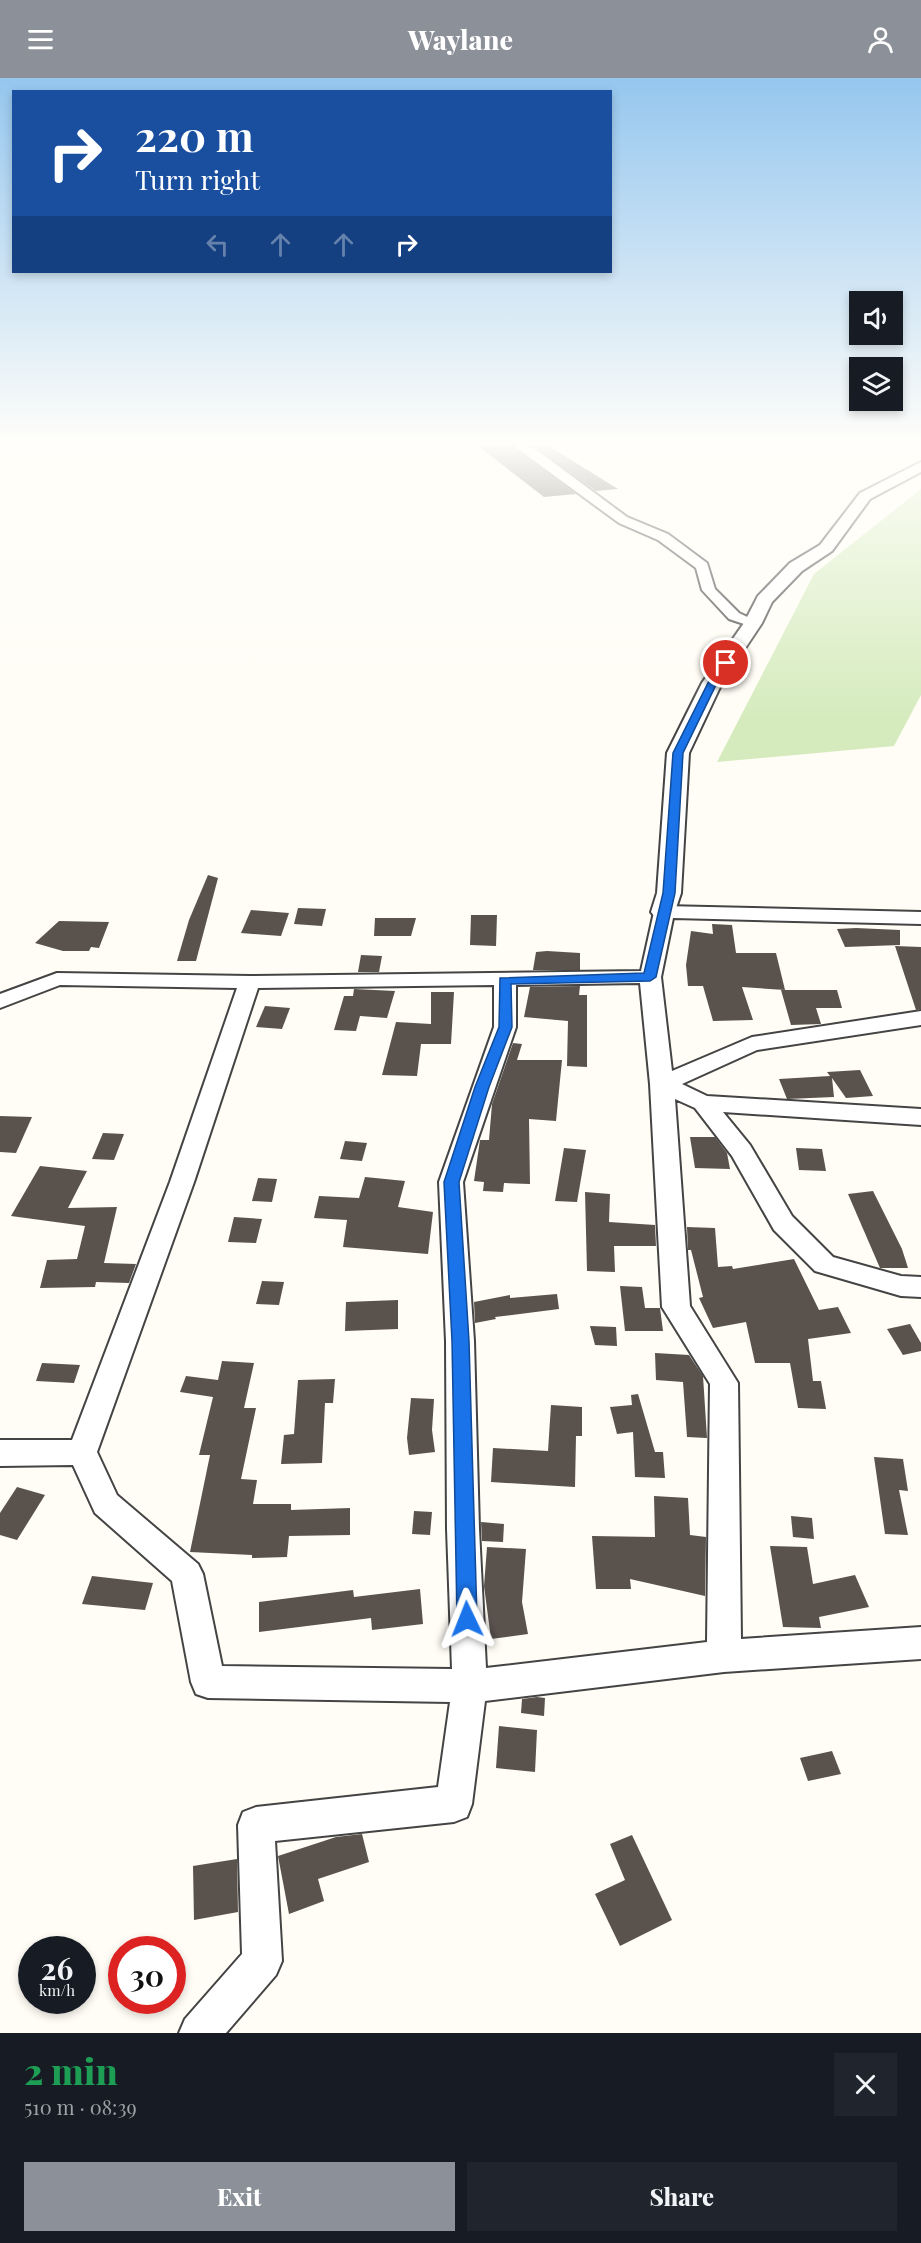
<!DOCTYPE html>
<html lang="en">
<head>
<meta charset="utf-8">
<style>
	:root { --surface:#171b24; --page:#20242c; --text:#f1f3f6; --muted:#9ea1a6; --accent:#8c9099 }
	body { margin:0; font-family:"Playfair Display",serif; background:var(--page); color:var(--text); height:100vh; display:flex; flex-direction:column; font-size:22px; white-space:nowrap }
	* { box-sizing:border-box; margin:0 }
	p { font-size:20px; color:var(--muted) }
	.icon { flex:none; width:33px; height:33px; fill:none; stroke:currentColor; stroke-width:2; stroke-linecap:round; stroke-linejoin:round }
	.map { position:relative; height:1955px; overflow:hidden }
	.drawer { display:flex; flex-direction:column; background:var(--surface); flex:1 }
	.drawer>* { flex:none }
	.guide { position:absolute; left:12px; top:12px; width:600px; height:183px; border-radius:0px; box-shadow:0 3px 9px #0003; background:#1a4fa0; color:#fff; overflow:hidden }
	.buttons { position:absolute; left:849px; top:213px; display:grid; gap:12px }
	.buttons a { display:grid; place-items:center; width:54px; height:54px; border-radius:0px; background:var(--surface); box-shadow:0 3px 9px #0003; font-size:30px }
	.speed { position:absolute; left:18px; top:1858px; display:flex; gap:12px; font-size:30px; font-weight:700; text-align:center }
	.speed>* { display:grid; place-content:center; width:78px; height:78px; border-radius:50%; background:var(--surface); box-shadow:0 3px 9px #0003; line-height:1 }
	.speed small { font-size:15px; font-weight:400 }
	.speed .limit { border:9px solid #d22; background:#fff; color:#111 }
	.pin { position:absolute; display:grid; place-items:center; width:51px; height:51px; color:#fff; margin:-26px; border:3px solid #fff; border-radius:50%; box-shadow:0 2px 6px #0007 }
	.me { position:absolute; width:66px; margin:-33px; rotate:358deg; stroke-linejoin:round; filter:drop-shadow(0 0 4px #0008) }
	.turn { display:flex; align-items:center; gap:21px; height:126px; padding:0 24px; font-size:27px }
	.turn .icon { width:78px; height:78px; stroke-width:2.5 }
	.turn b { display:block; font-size:42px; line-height:51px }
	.lanes { display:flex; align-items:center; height:57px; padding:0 24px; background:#0003; justify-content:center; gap:30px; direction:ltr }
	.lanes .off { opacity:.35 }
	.round { display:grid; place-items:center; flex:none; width:63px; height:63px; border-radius:0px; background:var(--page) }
	.summary { display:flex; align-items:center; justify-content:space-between; height:102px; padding:0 24px }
	h1 { font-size:36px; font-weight:800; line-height:45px; color:#1e9e55 }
	.button { display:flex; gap:12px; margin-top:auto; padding:12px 24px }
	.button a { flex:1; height:69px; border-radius:0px; background:var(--accent); color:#fff; font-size:24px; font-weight:800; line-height:69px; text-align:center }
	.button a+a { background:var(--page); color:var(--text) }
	header { display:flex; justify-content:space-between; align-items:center; height:78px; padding:0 24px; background:var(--accent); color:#fff; font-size:27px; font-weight:800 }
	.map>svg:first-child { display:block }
</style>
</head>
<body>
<header><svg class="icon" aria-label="menu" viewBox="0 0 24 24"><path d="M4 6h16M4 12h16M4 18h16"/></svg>Waylane<svg class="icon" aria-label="person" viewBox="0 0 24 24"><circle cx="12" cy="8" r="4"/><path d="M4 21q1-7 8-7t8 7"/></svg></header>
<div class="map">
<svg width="921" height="1955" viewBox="0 0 921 1955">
	<rect width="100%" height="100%" fill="#fffdf5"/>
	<polygon fill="#d5ebbd" points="921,411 921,617 894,668 717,684 814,496"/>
	<g fill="#5a524d">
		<polygon points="478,368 512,368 576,416 544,419"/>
		<polygon points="532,368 552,368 552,370 618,411 596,413"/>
		<polygon points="208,797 218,800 196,883 177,883 189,842"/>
		<polygon points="298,830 326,831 322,848 294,846"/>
		<polygon points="251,832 289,835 281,858 241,855"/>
		<polygon points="471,837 497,837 496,868 470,867"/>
		<polygon points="375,840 416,840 411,858 374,858"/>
		<polygon points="59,843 109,844 99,870 91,869 89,873 63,873 35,865"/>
		<polygon points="712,846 732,847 736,875 776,875 785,912 742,909 753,942 713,943 703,908 688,908 686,887 691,853 713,856"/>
		<polygon points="856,850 900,852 900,867 845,869 837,851"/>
		<polygon points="895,868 921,869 921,931 916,932"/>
		<polygon points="547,873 580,875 580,892 533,892 536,874"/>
		<polygon points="361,877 382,878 379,894 358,894"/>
		<polygon points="580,908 579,917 587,917 587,989 567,988 568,943 524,939 530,909"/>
		<polygon points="354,911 395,913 387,940 360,938 356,953 334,952 344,918 353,918"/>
		<polygon points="781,912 837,912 842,930 816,930 821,946 791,947"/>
		<polygon points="431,914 454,914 451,966 421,966 417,998 382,997 396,944 431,946"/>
		<polygon points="265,928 290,930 282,951 256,949"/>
		<polygon points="513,965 522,966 517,982 562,982 556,1043 529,1041 530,1106 504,1105 503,1114 483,1113 484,1104 474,1103 480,1062 489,1062 492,1026"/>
		<polygon points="860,992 873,1018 846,1020 832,1000 834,1019 787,1021 779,1001 830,998 827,994"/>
		<polygon points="0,1038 32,1039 16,1075 0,1074"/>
		<polygon points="103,1055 124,1056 114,1082 92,1081"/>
		<polygon points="690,1059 715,1059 727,1075 730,1091 695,1090"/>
		<polygon points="345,1063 367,1065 362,1083 340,1081"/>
		<polygon points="564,1070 586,1072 577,1124 555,1123"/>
		<polygon points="796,1070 822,1071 826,1093 799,1092"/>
		<polygon points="40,1088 87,1093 68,1130 117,1129 104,1185 136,1186 129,1205 96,1204 95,1209 40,1210 47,1182 77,1181 85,1148 11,1138"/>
		<polygon points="365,1099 405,1103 398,1129 433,1134 428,1176 343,1169 347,1142 314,1140 319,1118 359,1120"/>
		<polygon points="258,1100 277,1101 272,1124 252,1123"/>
		<polygon points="873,1113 902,1171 908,1190 880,1190 848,1116"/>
		<polygon points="585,1114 610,1116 609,1144 655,1147 656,1168 614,1168 615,1194 587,1193"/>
		<polygon points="234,1139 262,1141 256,1165 228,1164"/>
		<polygon points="687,1149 715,1150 718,1189 732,1188 733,1191 794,1181 819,1232 838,1229 851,1255 808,1261 813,1303 821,1303 826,1331 798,1330 790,1285 755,1285 746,1244 713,1250 699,1220 703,1219 691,1172 688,1172"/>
		<polygon points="262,1203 284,1204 279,1227 256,1226"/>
		<polygon points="620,1208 642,1209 645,1230 660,1230 663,1253 625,1253"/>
		<polygon points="557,1216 559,1231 495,1239 496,1241 475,1245 474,1224 510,1217 510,1220"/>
		<polygon points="398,1222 398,1251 345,1253 346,1224"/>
		<polygon points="910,1246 921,1265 921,1273 903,1277 887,1251"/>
		<polygon points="590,1248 616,1249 617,1268 595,1267"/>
		<polygon points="655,1275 689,1277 703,1298 707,1360 687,1359 683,1304 656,1302"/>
		<polygon points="222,1283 254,1285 244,1330 256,1330 241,1401 257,1402 253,1426 291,1426 291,1432 350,1430 350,1457 289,1458 287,1479 252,1480 252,1477 190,1474 210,1377 199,1377 213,1319 180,1314 186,1298 218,1302"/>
		<polygon points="42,1285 80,1287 74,1305 36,1303"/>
		<polygon points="335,1301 333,1325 325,1325 322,1385 281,1386 284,1357 294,1356 298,1302"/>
		<polygon points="638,1316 655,1374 663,1374 665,1400 635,1399 633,1354 617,1356 610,1329 632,1327 631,1317"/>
		<polygon points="411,1320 434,1321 432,1352 435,1374 409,1377 407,1360"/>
		<polygon points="551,1327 582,1329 582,1358 576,1358 575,1409 491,1404 493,1370 548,1373"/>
		<polygon points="874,1379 903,1381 908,1413 899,1412 908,1457 885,1456"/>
		<polygon points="17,1409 45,1417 17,1462 0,1457 0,1435"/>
		<polygon points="654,1418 688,1420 690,1457 706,1459 705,1518 630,1501 631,1511 596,1511 592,1458 655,1459"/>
		<polygon points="414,1433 432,1434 430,1457 412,1456"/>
		<polygon points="791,1438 812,1440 814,1461 793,1459"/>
		<polygon points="481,1444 504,1446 503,1464 482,1463"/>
		<polygon points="770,1468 807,1469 813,1506 855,1497 869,1529 819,1539 821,1550 783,1549"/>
		<polygon points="487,1469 526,1471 522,1524 528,1556 491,1561 484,1508"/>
		<polygon points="92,1498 153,1505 145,1532 82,1526"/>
		<polygon points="420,1511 423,1546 372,1552 371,1540 259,1554 259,1524 353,1512 354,1519"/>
		<polygon points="537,1619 545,1620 544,1638 521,1635 522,1621"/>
		<polygon points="499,1648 537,1652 535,1694 496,1690"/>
		<polygon points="832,1673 841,1696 808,1703 800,1680"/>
		<polygon points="362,1756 369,1784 318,1801 324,1823 289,1836 278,1778 336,1759"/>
		<polygon points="632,1757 672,1842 620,1868 595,1816 625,1802 610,1766"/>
		<polygon points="237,1781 238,1834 194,1842 193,1788"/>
	</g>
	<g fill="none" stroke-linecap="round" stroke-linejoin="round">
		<defs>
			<g id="minor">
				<polygon points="514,368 528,368 538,373 627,439 668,456 707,485 715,511 739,535 760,545 758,548 753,549 729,541 702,512 696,490 658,462 619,445"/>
				<path d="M664,828l257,6v12l-248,-6 -12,59 11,94 80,-34 169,-26v14l-164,25 -75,34 25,12 214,13v16l-198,-13 27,33 42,71 41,41 68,19 20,1v20l-20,-1 -86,-25 -41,-41 -42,-74 -37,-48 -20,-9 15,207 48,77 3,256 180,-12v32l-197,13 -239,29 -13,103 -5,13 -13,5 -179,19 7,120 -6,14 -50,58h-47l6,-14 57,-65 -4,-129 5,-13 13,-5 182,-20 12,-85 -242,-4 -12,-4 -5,-12 -19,-101 -77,-68 -22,-48 -73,1v-26h72l98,-258 67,-194 -177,-3 -60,23v-14l57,-21 193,3 391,-5 13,-59 3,-4zM640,905l10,101 12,223 48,77 -3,258 -221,26 -7,-139 -5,-188 -11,-159 53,-155v-42zM494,907v42l-55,155 7,159 1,188 5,140 -230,-3 -19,-92 -5,-10 -81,-69 -20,-43 97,-270 64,-194z"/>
			</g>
			<polygon id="tertiary" points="921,384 921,394 870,421 832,473 802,493 772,524 762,545 722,605 689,675 681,815 673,839 664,842 655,839 651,834 657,815 667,675 702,605 744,545 758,518 790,485 820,467 860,415"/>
		</defs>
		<use href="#minor" stroke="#444" stroke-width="4"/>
		<use href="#tertiary" stroke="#444" stroke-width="4"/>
		<use href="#minor" fill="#fff" fill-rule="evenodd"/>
		<use href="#tertiary" fill="#fff" fill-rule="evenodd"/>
	</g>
	<linearGradient id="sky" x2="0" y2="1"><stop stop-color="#95c6ee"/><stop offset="0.57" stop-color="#fffefa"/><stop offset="1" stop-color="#fffefa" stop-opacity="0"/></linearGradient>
	<rect width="921" height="641" fill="url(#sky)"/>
	<polygon fill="#1a73e8" stroke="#114b97" stroke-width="1.5" points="723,583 731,585 717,605 683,675 675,815 656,899 650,903 511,906 512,949 489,1009 459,1104 469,1263 477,1541 474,1547 467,1550 460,1547 457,1541 452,1263 444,1104 475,1009 499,949 500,900 644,895 663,815 673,675 708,605"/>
</svg>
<div class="buttons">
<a><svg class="icon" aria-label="sound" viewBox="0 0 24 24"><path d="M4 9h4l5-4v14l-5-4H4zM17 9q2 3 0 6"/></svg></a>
<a><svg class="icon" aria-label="layers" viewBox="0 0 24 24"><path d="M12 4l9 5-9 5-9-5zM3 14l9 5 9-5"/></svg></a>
</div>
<div class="speed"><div>26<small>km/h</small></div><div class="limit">30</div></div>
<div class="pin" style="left:726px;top:585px;background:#d93025"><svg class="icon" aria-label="arrive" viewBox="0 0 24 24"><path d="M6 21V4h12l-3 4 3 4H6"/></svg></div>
<svg class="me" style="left:467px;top:1541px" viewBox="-20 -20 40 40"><path d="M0-17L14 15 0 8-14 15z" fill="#1a73e8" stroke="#fff" stroke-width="4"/></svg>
<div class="guide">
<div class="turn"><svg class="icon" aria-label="right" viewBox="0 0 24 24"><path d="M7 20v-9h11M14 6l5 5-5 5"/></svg><div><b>220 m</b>Turn right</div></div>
<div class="lanes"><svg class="icon off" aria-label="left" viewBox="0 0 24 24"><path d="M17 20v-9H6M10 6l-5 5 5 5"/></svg><svg class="icon off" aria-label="ahead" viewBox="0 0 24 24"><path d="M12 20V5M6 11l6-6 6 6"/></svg><svg class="icon off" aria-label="ahead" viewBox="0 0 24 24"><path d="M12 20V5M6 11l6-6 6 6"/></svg><svg class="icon" aria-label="right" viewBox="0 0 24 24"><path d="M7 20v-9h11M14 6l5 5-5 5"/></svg></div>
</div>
</div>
<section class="drawer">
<div class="summary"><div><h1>2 min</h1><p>510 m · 08:39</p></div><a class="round"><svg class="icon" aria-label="close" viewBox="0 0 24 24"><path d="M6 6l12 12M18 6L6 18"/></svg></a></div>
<div class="button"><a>Exit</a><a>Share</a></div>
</section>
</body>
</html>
